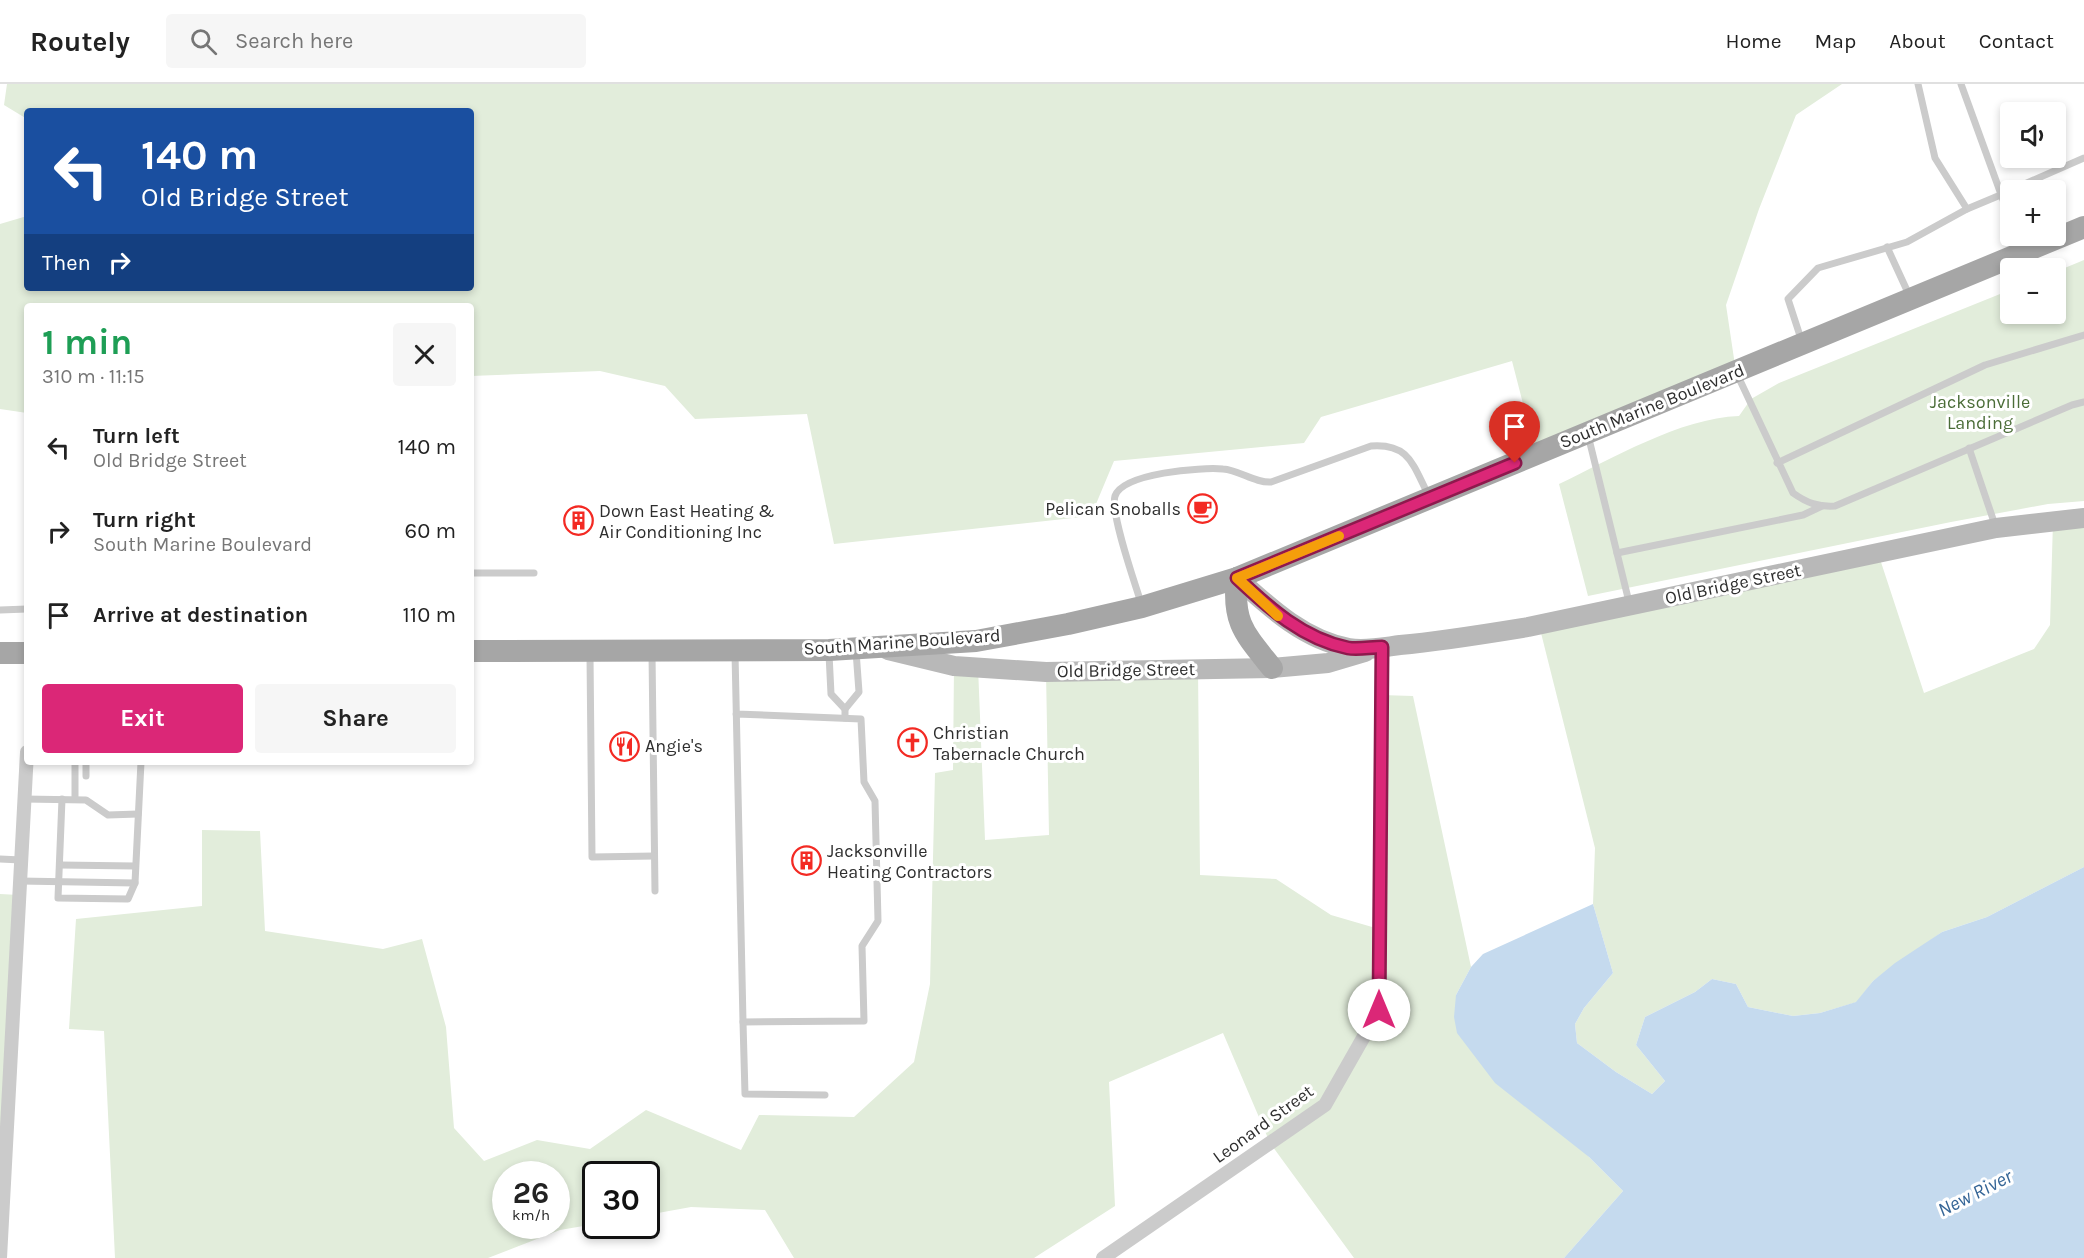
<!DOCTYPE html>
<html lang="en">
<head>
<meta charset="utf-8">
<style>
	:root { --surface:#fff; --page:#f6f6f6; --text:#222; --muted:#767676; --line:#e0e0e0; --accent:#db2777 }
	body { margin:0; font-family:Karla,sans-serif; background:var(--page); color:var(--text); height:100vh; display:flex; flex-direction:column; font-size:22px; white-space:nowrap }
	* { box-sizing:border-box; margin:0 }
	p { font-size:20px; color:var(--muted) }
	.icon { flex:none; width:33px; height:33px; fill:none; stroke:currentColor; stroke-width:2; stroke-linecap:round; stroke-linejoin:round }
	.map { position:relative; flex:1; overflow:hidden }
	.sheet { position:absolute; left:24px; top:219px; width:450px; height:462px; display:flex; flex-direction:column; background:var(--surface); border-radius:6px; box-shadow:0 3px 9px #0003 }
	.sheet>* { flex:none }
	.hud { position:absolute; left:24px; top:24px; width:450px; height:183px; border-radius:6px; box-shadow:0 3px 9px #0003; background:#1a4fa0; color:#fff; overflow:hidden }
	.fabs { position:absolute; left:2000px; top:18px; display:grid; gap:12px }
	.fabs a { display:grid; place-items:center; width:66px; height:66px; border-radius:6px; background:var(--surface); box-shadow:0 3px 9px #0003; font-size:30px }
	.speed { position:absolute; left:492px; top:1077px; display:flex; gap:12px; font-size:30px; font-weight:700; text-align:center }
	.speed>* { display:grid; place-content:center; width:78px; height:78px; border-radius:50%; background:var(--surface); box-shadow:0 3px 9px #0003; line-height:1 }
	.speed small { font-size:15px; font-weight:400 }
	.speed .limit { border:3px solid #111; border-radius:9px; background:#fff; color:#111 }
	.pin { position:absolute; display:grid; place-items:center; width:51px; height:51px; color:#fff; margin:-62px -26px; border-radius:50% 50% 50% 0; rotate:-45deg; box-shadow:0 0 6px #0007 }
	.pin .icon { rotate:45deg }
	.me { position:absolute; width:66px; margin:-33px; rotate:0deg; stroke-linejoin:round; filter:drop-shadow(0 0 4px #0008) }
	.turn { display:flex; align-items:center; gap:21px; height:126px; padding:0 18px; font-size:27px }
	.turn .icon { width:78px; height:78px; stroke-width:2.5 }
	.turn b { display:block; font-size:42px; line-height:51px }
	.then { display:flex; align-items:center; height:57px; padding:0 18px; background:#0003; gap:12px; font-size:22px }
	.round { display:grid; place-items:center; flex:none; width:63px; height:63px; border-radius:6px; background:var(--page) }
	.overview { display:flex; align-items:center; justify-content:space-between; height:102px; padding:0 18px }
	h1 { font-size:36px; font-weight:700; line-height:45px; color:#1e9e55 }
	.cta { display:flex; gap:12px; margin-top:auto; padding:12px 18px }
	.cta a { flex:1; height:69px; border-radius:6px; background:var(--accent); color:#fff; font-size:24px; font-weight:700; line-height:69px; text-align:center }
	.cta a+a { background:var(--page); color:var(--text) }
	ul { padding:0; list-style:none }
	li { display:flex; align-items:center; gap:18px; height:84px; padding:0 18px }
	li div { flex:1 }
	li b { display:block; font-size:22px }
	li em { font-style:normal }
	header { display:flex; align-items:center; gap:36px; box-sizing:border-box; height:84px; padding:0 30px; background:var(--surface); border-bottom:2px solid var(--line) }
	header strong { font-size:28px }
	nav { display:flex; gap:33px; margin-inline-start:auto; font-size:21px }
	.search { width:420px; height:54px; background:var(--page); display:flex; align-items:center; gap:15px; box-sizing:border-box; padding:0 21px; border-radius:6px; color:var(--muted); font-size:22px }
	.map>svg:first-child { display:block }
</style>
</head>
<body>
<header>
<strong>Routely</strong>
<div class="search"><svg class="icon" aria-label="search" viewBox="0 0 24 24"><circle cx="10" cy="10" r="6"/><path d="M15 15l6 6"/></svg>Search here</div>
<nav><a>Home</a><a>Map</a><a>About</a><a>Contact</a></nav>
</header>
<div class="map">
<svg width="2084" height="1174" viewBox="0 0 2084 1174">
	<rect width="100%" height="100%" fill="#fff"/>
	<g fill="#e2eddb" fill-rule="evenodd">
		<polygon points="7,0 1842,0 1796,31 1759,125 1726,221 1736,288 1536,370 1512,277 1321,333 1304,359 1114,377 1091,432 834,460 807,330 695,335 665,302 600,287 471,292 471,222 27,222 27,329 0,325 0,140 27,132 27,204 471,204 471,27 27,27 27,35 4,21"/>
		<path d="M2084,176v241l-36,3 -97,18 -363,74 -29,-112c53,-25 121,-66 180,-68l12,-17 28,-16 231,-93v24h45v-42z"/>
		<polygon points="2084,434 2084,783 1987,833 1942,848 1873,897 1857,918 1820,929 1793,932 1748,923 1736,900 1712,895 1695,908 1645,933 1636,961 1665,997 1652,1010 1616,988 1577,959 1575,940 1584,924 1613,889 1593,820 1595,764 1539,541 1878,469 1924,609 2034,565 2050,541 2053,437"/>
		<path d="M954,582l24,1 7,173 64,-5 -3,-163 152,-4 2,207 76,4 55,36 48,14 2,-234 32,1 58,271 -15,28 133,162 34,34 -59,67h-210l-84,-115 -47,-110 -114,49 6,124 -81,52h-240l-29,-48 -74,-3 -44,8 -1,-41h-50l-1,50 -35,6 -72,28h-373l-11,-227 -35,-2 7,-110 126,-13v-76l58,1 5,100 118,18 39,-10 24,88 8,101 30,33 53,-21 53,9 56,-39 95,40 18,-35 95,2 60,-55 16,-78 5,-211 18,-3zM506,1090h50v52h-50z"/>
		<polygon points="0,810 19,811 0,1071"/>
	</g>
	<polygon fill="#c5daee" points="2084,783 2084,1174 1564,1174 1623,1107 1589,1073 1495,999 1457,949 1454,933 1456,911 1471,883 1483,870 1593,820 1613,889 1584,924 1575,940 1577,959 1616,988 1652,1010 1665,997 1636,961 1645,933 1695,908 1712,895 1736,900 1748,923 1793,932 1820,929 1856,918 1873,897 1895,879 1942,848 1987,833"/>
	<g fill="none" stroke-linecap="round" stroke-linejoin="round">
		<g stroke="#cbcbcb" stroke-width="7">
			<polyline points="1918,0 1935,74 1967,125 2010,107"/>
			<polyline points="1961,0 2010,135"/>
			<polyline points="2011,106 2084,74"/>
			<polyline points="2016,152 2021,166"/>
			<polyline points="1887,163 1910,213"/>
			<polyline points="1802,258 1788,215 1818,184 1907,158 1967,125"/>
			<path d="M1737,290l56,119c14,10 25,14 42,13l237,-101 12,-3"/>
			<polyline points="1588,351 1629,518"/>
			<polyline points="1969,364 1995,441"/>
			<polyline points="1777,379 1985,281 2084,251"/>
			<polyline points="1617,469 1803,431 1822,422"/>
			<polyline points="471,489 534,489"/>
			<path d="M1141,519c-6,-20 -31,-90 -26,-107 8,-23 86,-29 108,-27 16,1 32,14 48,13l100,-36c39,-3 42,20 58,50"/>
			<polyline points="0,526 27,525"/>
			<polyline points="735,569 743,938 864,937 862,862 878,837 875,717 864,698 861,635 736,630"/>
			<polyline points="652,570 655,807"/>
			<polyline points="829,570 831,610 845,625 845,634"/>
			<polyline points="590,571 592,773 654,772"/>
			<polyline points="845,625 859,608 856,567"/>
			<polyline points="86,692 86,678"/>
			<polyline points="24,715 86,716 108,731 138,730"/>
			<polyline points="62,715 58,814 128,815 135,799 141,678"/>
			<polyline points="75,715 75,678"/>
			<polyline points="0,775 21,776"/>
			<polyline points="60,781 135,782"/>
			<polyline points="20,797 135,799"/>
			<polyline points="743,938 745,1010 825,1011"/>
		</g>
		<g stroke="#cbcbcb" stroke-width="14">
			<polyline points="0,1174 27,668"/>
			<polyline points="1103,1174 1325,1021 1379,926 1382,563"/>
		</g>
		<g stroke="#b8b8b8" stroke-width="20">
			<path d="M1237,494c32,29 67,62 112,70 16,3 35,-1 51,-3 43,-4 85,-11 128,-18l468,-99 88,-10"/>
			<polyline points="888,566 954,582 1046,588 1272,584 1328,579 1365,568"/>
		</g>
		<g stroke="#a6a6a6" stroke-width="22">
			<path d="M1237,494c-5,45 8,56 35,90"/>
			<polyline points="471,567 829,566 976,557 1068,540 1142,523 1237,494 2084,143"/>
			<polyline points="0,569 27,569"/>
		</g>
	</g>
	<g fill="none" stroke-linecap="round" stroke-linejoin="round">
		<defs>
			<path id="route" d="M1379,926l3,-363c-11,0 -24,3 -34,1 -45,-9 -79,-40 -111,-70l278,-115"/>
		</defs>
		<use href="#route" stroke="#8e194d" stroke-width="15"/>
		<use href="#route" stroke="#db2777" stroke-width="10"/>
		<polyline stroke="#f59e0b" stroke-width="10" points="1278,532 1237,494 1339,452"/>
	</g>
	<defs>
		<symbol id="cafe-ring" viewBox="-11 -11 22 22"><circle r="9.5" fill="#fff" stroke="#f32a23" stroke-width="1.5"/><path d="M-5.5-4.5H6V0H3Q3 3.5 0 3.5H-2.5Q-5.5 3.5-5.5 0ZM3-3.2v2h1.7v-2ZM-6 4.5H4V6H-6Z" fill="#f32a23"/></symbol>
		<symbol id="building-ring" viewBox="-11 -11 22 22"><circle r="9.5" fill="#fff" stroke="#f32a23" stroke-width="1.5"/><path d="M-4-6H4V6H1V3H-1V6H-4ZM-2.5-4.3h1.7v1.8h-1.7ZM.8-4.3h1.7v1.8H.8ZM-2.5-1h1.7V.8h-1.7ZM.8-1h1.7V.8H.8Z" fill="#f32a23"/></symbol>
		<symbol id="church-ring" viewBox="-11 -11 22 22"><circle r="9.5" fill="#fff" stroke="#f32a23" stroke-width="1.5"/><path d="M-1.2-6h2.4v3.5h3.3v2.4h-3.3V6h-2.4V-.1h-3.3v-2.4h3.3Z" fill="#f32a23"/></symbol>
		<symbol id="restaurant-ring" viewBox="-11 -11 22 22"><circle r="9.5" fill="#fff" stroke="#f32a23" stroke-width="1.5"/><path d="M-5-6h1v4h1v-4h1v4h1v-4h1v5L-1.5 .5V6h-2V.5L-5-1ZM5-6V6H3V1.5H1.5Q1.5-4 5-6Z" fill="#f32a23"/></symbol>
	</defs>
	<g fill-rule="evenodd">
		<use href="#cafe-ring" x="1186" y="408" width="33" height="33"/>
		<use href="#building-ring" x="562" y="420" width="33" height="33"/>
		<use href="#church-ring" x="896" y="642" width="33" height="33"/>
		<use href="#restaurant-ring" x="608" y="646" width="33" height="33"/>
		<use href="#building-ring" x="790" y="760" width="33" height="33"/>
	</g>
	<g text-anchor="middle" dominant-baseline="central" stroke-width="6" stroke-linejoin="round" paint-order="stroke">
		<g font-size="18" fill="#4b6d38" stroke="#fff">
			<text x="1980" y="318">Jacksonville<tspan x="1980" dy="21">Landing</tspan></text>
		</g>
		<g font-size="18" fill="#2e2e2e" stroke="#fff">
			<text transform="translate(1652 322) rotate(-22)">South Marine Boulevard</text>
			<text transform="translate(1733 500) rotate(-12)">Old Bridge Street</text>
			<text transform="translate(902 558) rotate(-4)">South Marine Boulevard</text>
			<text transform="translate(1126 586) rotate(-1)">Old Bridge Street</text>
			<text transform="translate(1263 1040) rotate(-36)">Leonard Street</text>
		</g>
		<g font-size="18" fill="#2e2e2e" stroke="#fff" text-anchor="start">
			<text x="1181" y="425" text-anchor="end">Pelican Snoballs</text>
			<text x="599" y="427">Down East Heating &amp;<tspan x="599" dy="21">Air Conditioning Inc</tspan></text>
			<text x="933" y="649">Christian<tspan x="933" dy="21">Tabernacle Church</tspan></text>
			<text x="645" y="662">Angie's</text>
			<text x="827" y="767">Jacksonville<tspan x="827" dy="21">Heating Contractors</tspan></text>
		</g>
		<g font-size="20" font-style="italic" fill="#366697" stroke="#fff">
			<text transform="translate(1975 1109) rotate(-27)">New River</text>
		</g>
	</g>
</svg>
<div class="fabs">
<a><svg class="icon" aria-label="sound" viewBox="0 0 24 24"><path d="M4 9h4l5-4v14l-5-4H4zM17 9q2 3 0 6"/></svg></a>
<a>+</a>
<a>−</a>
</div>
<div class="speed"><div>26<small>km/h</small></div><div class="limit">30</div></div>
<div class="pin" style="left:1515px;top:379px;background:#d93025"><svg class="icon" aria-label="arrive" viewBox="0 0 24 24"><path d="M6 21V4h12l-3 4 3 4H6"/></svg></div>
<svg class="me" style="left:1379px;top:926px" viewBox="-20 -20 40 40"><circle r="19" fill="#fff"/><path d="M0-13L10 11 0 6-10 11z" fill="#db2777"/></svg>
<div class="hud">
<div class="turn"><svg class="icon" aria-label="left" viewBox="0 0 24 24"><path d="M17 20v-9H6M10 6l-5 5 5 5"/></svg><div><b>140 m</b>Old Bridge Street</div></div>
<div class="then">Then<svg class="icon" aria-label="right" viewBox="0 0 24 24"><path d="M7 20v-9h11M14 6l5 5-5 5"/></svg></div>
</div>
<section class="sheet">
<div class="overview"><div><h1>1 min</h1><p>310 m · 11:15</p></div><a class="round"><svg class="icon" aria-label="close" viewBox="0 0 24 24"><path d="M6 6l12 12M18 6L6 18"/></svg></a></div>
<ul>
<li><svg class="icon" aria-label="left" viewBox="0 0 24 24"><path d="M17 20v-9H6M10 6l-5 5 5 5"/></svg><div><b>Turn left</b><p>Old Bridge Street</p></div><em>140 m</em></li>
<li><svg class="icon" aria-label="right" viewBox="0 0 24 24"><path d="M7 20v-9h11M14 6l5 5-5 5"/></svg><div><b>Turn right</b><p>South Marine Boulevard</p></div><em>60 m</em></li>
<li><svg class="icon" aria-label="arrive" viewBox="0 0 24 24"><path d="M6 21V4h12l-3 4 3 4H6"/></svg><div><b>Arrive at destination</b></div><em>110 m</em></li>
</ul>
<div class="cta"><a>Exit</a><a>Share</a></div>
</section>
</div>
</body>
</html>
